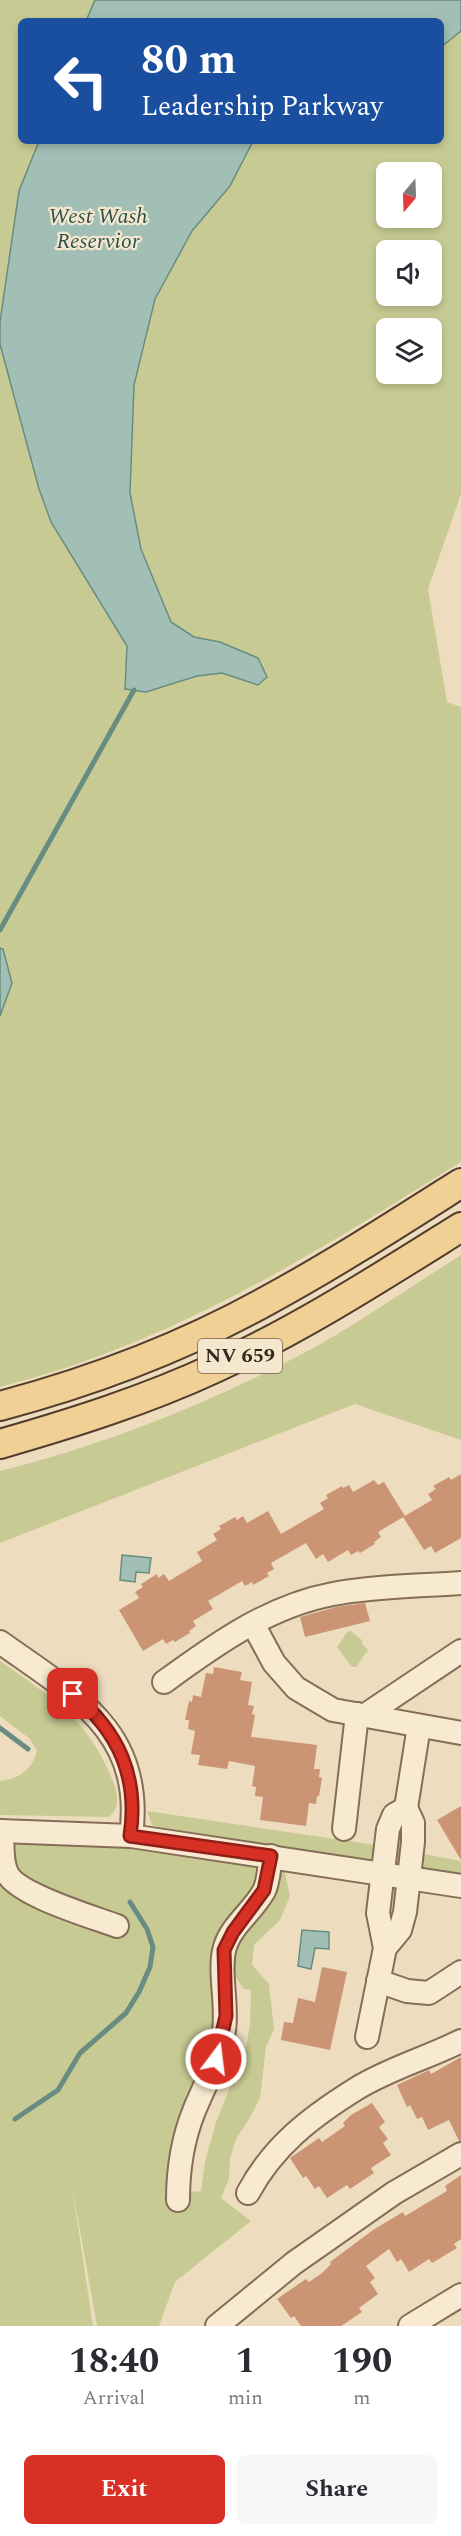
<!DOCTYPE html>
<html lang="en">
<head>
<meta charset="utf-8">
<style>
	:root { --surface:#fff; --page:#f7f7f7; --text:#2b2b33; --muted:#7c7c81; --accent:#d93025 }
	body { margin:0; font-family:Spectral,serif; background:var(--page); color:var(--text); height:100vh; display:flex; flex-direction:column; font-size:22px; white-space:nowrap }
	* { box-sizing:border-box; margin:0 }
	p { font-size:20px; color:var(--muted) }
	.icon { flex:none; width:33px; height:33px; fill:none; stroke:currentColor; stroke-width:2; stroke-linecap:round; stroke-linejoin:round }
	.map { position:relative; height:2326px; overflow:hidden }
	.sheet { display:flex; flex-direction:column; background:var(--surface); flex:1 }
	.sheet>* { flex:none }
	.top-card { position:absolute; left:18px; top:18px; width:426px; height:126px; border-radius:9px; box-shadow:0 3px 9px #0003; background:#1a4fa0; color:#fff; overflow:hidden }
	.needle { width:39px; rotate:199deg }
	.controls { position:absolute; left:376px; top:162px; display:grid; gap:12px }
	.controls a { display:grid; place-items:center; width:66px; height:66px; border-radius:9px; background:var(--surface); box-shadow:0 3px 9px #0003; font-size:30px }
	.pin { position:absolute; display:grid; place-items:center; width:51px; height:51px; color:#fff; margin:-26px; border-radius:12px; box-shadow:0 3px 9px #0006 }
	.me { position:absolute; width:66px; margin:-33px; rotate:15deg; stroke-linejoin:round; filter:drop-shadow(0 0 4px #0008) }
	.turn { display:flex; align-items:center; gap:21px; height:126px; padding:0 24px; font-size:27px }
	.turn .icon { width:78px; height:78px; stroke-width:2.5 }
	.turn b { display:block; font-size:42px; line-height:51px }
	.eta { display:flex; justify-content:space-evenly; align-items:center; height:102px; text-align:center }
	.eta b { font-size:36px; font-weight:700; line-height:42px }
	.action { display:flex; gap:12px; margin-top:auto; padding:12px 24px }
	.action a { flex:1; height:69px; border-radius:9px; background:var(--accent); color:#fff; font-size:24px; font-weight:700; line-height:69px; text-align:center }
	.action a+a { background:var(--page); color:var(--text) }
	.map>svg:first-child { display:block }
</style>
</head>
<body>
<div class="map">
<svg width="461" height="2326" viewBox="0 0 461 2326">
	<rect width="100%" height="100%" fill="#edddbe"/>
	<g fill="#c7cb93" fill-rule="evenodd">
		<path d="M0,0h461v494l-33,95 19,113 14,5v455c-150,93 -287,181 -461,225zM21,21h420v120h-420zM387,172h45v46h-45zM387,250h45v46h-45zM387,328h45v46h-45z"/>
		<path d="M461,1255v185l-106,-36 -355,139v-72c104,-26 207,-67 302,-117 55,-29 106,-66 159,-99z"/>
		<polygon points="351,1631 363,1641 361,1643 368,1650 356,1667 352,1667 337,1647 347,1632"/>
		<path d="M0,1661c51,36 88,58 112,118 6,14 9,28 -3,38l-109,-2v-34c19,-2 32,-11 37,-30l-7,-12 -30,-23z"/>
		<polygon points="147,1811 375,1845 456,1860 461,1862 461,1874 158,1827 152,1825"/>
		<path d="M0,1843h84l169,22c23,28 -26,52 -36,75 -9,18 0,45 -1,64 0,9 -2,18 -3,27 -10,54 -51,106 -46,163l34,-3 4,-29 11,-40 30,-74 4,-24 1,-34 -7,-1c-31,-38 2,-53 21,-83 7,-11 9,-29 19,-37l6,27 -10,24 -26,25 -2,20 17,19 5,45 -8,18 -6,51 -11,21 -13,20 -6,20 -1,20 -8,19 30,23 -76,61 -16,44h-62l-25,-140 21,140h-93z"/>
	</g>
	<g fill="#a2bfb5" stroke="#698c82" stroke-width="1.5">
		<polygon points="95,0 461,0 461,31 441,47 441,21 86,21"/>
		<polygon points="39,141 253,141 230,186 192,231 155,299 134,385 130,493 141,549 171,622 194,637 220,642 258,658 267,677 258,685 222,673 197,676 146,692 125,689 127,646 51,522 39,489 0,344 0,322 19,191"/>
		<polygon points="0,948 3,949 12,983 0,1016"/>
		<polygon points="122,1555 151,1558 149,1573 136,1572 135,1582 120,1580"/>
		<polygon points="302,1930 329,1932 329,1949 315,1948 311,1969 298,1966"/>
	</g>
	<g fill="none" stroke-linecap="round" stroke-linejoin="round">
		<g stroke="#698c82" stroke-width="5">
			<polyline points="0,930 134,690"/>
			<polyline points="0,1728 28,1749"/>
			<polyline points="15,2119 58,2090 80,2053 126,2013 139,1992 150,1967 153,1947 147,1929 130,1902"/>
		</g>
	</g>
	<g fill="#cb9474">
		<polygon points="461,1474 461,1538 435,1553 431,1546 424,1550 403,1517 432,1500 428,1494 436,1489 433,1486 449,1477 451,1480"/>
		<polygon points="374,1480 378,1485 384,1482 405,1516 378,1532 381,1537 374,1542 375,1544 360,1553 358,1551 351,1555 348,1550 328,1562 323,1554 316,1559 306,1543 271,1563 274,1569 267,1573 269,1576 253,1585 252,1582 245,1586 242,1581 208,1601 213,1609 193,1621 196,1626 189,1631 190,1633 175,1642 173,1640 166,1644 163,1639 143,1651 119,1610 139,1598 135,1592 143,1587 141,1584 157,1574 158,1578 164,1574 169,1581 202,1561 197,1552 217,1540 213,1534 221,1529 219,1526 235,1517 237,1520 243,1516 247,1523 268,1511 281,1534 324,1509 320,1503 328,1498 326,1495 342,1486 343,1488 349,1485 353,1492"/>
		<polygon points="365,1603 370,1621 305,1637 300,1617 336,1607"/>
		<polygon points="214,1667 242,1672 240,1680 252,1682 248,1705 254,1706 252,1714 255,1715 251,1737 317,1745 314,1769 320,1769 319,1777 322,1778 319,1796 317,1796 316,1804 309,1803 306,1826 260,1820 263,1797 255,1796 256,1787 252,1786 255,1766 229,1761 227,1769 198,1765 200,1755 191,1754 195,1731 188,1729 189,1720 185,1720 189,1701 192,1702 193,1695 201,1697 206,1673 213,1674"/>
		<polygon points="461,1806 461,1860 437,1820"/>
		<polygon points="322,1967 347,1972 330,2050 281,2040 284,2022 293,2023 298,1998 315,2002"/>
		<polygon points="461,2057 461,2141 459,2141 449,2120 428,2130 422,2117 417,2119 410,2105 407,2107 397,2085 429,2070 431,2074"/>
		<polygon points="372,2103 385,2122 379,2127 388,2139 383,2143 391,2155 371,2168 374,2173 350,2189 347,2185 327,2198 319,2186 315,2189 306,2176 303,2178 290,2158 319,2138 322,2142 345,2126 343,2123 351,2115"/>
		<polygon points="461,2175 461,2239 454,2244 457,2248 432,2263 429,2259 409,2272 401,2259 397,2262 389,2249 366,2266 375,2278 370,2282 378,2294 359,2308 362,2312 341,2326 301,2326 294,2316 291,2318 277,2299 306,2279 309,2282 322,2273 331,2264 330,2262 373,2230 403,2212 405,2216 447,2191 445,2186"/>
	</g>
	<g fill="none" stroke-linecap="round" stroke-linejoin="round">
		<defs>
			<g id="minor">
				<polyline points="253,1624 274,1663 296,1688 333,1710 461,1733"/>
				<path d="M0,1642c74,53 145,89 131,194"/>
				<path d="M164,1682c52,-38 105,-76 169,-88 42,-8 86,-8 128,-11"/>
				<polyline points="364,1716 461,1651"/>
				<polyline points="406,1808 419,1726"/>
				<polyline points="344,1829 357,1714"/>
				<polyline points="0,1831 131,1836 461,1886"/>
				<path d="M2,1831c1,14 -1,30 5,42 10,22 86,44 110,53"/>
				<polyline points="378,1981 407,1991 429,1993 461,1972"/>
				<polyline points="367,2037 385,1948 378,1913 388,1829 394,1815 406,1808 413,1823 413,1842 405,1912 400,1930 385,1948"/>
				<path d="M248,2193c25,-47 63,-76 108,-104 32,-20 71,-31 105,-48"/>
				<path d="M178,2200c0,-31 4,-59 16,-89 11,-27 26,-53 30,-81 4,-26 -6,-60 1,-83 6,-21 28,-36 39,-56 5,-10 5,-24 7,-35"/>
				<polyline points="217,2326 294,2263 394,2193 461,2154"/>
				<polyline points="410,2326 461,2295"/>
			</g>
			<g id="major">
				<path d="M0,1406c94,-25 186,-60 270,-107 66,-36 128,-76 191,-116"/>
				<path d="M0,1444c73,-21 146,-44 215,-76 87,-40 166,-91 246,-141"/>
			</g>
		</defs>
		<use href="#minor" stroke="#856d57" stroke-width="26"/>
		<use href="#major" stroke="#523c2c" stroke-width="32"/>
		<use href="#minor" stroke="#f8ead1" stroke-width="22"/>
		<use href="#major" stroke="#f1d095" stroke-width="28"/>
	</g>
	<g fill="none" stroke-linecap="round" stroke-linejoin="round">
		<defs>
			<path id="route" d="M73,1694c46,38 66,83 57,142l141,20 -7,34 -31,42 -9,18 2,66 -10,43"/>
		</defs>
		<use href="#route" stroke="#8d1f18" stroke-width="15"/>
		<use href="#route" stroke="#d93025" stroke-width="10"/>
	</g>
	<g text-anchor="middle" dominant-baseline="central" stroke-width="4.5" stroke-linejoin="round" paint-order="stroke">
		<rect fill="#f5e7ce" stroke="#6f6051" stroke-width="1.5" x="198" y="1339" width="84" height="34" rx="4.5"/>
		<g font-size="20" font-weight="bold" fill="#35261c">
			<text x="240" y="1356">NV 659</text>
		</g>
		<g font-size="22" font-style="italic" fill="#2b544f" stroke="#f5e7ce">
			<text x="98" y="216">West Wash<tspan x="98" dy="25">Reservior</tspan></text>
		</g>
	</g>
</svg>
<div class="controls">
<a><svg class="needle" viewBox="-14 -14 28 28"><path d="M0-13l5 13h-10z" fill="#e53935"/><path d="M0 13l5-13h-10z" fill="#7c7c81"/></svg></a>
<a><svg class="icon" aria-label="sound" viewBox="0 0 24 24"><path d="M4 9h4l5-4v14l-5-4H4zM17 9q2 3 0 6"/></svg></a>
<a><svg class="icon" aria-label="layers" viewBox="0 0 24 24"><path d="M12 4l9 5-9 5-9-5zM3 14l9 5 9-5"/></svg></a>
</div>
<div class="pin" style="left:73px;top:1694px;background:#d93025"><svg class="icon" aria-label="arrive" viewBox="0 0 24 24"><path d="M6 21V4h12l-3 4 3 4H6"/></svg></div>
<svg class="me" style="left:216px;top:2059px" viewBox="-20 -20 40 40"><circle r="17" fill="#d93025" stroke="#fff" stroke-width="3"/><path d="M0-11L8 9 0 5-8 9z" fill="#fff"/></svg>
<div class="top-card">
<div class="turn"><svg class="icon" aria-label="left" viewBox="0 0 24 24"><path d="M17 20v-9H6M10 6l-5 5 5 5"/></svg><div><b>80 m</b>Leadership Parkway</div></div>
</div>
</div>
<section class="sheet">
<div class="eta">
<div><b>18:40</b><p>Arrival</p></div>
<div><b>1</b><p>min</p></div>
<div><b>190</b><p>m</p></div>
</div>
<div class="action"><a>Exit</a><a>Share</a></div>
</section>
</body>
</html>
